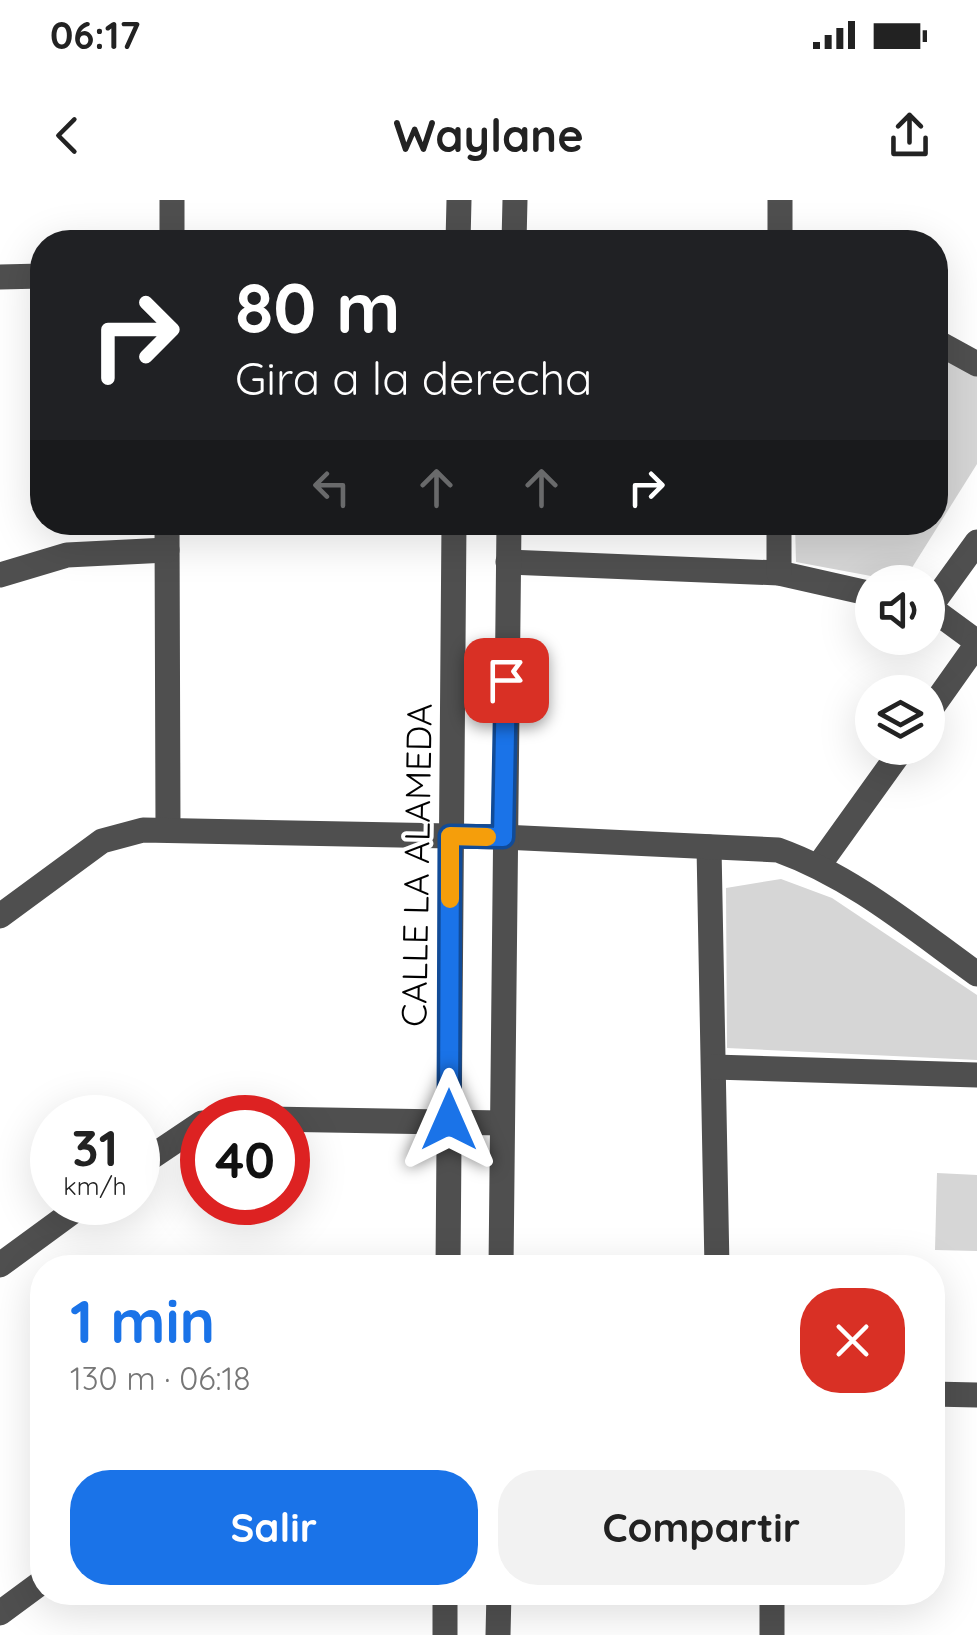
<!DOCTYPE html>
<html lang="es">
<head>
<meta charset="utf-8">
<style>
	:root { --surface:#fff; --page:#f2f2f2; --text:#222; --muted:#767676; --accent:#1a73e8 }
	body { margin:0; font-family:Quicksand,sans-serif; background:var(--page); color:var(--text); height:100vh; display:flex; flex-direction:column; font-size:38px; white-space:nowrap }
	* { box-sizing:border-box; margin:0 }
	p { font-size:32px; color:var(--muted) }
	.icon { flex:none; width:55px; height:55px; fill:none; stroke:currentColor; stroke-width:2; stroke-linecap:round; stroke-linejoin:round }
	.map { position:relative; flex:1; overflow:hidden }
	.side { position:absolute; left:30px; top:1055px; width:915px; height:350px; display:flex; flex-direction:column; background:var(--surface); border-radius:40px; box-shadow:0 10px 40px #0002 }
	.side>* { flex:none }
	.banner { position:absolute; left:30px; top:30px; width:918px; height:305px; border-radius:40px; box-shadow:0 10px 40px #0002; background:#202124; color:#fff; overflow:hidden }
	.buttons { position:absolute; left:855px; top:365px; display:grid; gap:20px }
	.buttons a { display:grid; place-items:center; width:90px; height:90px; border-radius:50%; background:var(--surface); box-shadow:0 10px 40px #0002; font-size:50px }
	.speed { position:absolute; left:30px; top:895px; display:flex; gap:20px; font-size:50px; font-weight:700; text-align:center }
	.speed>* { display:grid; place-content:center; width:130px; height:130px; border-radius:50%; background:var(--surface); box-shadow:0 10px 40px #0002; line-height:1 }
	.speed small { font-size:25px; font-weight:400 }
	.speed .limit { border:15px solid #d22; background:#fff; color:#111 }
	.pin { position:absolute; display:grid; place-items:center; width:85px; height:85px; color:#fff; margin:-42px; border-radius:20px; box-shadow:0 5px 15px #0006 }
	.me { position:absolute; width:110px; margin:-55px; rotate:0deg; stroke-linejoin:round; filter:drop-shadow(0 0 8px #0008) }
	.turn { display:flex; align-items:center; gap:35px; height:210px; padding:0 40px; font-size:45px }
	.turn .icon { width:130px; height:130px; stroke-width:2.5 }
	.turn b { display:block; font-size:70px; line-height:85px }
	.lanes { display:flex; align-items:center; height:95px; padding:0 40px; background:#0003; justify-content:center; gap:50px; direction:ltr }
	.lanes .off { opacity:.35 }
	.round { display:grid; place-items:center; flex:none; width:105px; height:105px; border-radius:40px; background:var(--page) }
	.head { display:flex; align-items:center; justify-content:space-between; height:170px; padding:0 40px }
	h1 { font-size:60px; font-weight:700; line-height:75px; color:var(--accent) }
	.cta { display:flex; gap:20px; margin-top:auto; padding:20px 40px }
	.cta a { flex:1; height:115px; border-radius:40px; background:var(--accent); color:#fff; font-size:40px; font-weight:700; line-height:115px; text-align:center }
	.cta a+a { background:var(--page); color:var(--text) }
	.status { display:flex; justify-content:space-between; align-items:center; height:70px; padding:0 50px; background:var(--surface); direction:ltr }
	.status svg { height:28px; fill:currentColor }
	header { display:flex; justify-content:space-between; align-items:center; height:130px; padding:0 40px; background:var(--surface); font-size:45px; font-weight:700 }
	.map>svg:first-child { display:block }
</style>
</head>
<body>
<div class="status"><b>06:17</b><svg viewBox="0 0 49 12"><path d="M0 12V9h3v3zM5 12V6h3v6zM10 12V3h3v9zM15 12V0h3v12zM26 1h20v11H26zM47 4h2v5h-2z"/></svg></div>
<header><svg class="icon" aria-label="back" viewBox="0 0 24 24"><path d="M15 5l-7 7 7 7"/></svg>Waylane<svg class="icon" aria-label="share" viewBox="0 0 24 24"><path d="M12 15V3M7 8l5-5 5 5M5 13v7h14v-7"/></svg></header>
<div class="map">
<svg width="977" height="1435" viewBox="0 0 977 1435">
	<rect width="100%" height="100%" fill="#fff"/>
	<g fill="#d6d6d6">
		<polygon points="935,151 977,173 977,264 903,382 796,362 795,323 935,322"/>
		<polygon points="781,679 832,698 977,795 977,860 727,848 726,688"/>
		<polygon points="937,973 977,975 977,1051 935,1050"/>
	</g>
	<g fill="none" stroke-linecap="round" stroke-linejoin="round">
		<g stroke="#4f4f4f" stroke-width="25">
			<polyline points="172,42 172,0"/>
			<polyline points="458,42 459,0"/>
			<polyline points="514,42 515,0"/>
			<polyline points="780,42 780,0"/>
			<polyline points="0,77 42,76"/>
			<polyline points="935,141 977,164"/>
			<polyline points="167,322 168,629"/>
			<polyline points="508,362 779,373 872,394"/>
			<polyline points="779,373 779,322"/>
			<polyline points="0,375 67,355 167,350"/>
			<polyline points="928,406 977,442"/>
			<polyline points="930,407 977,342"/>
			<polyline points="928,513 977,444"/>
			<polyline points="709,647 717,1068"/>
			<polyline points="819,665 903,548"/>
			<path d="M0,716l102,-75 41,-11 360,7 275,13c75,27 135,78 199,124"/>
			<polyline points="714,867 977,875"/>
			<polyline points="218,918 502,923"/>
			<polyline points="138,966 202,923"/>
			<polyline points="0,1065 86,1002"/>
			<polyline points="448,1068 454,322"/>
			<polyline points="501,1068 509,322"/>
			<polyline points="932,1194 977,1195"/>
			<polyline points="772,1392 772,1435"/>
			<polyline points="0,1413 42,1382"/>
			<polyline points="445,1435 445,1392"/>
			<polyline points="498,1435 499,1392"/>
		</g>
	</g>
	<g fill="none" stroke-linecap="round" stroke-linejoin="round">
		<defs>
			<polyline id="route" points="449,920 450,636 503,637 506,480"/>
		</defs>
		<use href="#route" stroke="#114b97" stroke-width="25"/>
		<use href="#route" stroke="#1a73e8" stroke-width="18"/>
		<polyline stroke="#f59e0b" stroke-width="18" points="450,699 450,636 487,637"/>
	</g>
	<g text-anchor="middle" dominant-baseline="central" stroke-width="8" stroke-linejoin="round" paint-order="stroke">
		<g font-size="35" fill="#000" stroke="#fff">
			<text transform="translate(416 665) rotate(-89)">CALLE LA ALAMEDA</text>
		</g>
	</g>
</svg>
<div class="buttons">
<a><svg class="icon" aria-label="sound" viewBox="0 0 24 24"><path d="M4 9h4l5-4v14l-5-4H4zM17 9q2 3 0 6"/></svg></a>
<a><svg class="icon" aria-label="layers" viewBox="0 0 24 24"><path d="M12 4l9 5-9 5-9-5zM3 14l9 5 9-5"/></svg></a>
</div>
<div class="speed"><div>31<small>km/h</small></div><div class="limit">40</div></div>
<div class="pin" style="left:506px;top:480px;background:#d93025"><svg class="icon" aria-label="arrive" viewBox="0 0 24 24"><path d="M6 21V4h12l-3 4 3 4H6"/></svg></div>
<svg class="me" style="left:449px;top:920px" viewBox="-20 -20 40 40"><path d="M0-17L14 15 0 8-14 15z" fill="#1a73e8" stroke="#fff" stroke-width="4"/></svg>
<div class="banner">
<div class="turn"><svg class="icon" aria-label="right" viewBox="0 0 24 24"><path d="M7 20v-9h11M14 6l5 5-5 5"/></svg><div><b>80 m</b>Gira a la derecha</div></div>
<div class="lanes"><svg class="icon off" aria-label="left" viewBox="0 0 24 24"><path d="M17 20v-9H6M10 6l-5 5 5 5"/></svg><svg class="icon off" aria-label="ahead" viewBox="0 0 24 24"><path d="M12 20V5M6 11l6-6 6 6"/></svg><svg class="icon off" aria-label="ahead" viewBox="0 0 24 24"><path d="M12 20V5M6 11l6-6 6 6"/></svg><svg class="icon" aria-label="right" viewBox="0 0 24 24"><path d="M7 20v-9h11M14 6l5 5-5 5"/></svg></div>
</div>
<section class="side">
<div class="head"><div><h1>1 min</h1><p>130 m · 06:18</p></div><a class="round" style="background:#d93025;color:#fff"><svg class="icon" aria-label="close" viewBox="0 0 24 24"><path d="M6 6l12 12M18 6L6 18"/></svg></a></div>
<div class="cta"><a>Salir</a><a>Compartir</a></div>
</section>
</div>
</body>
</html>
